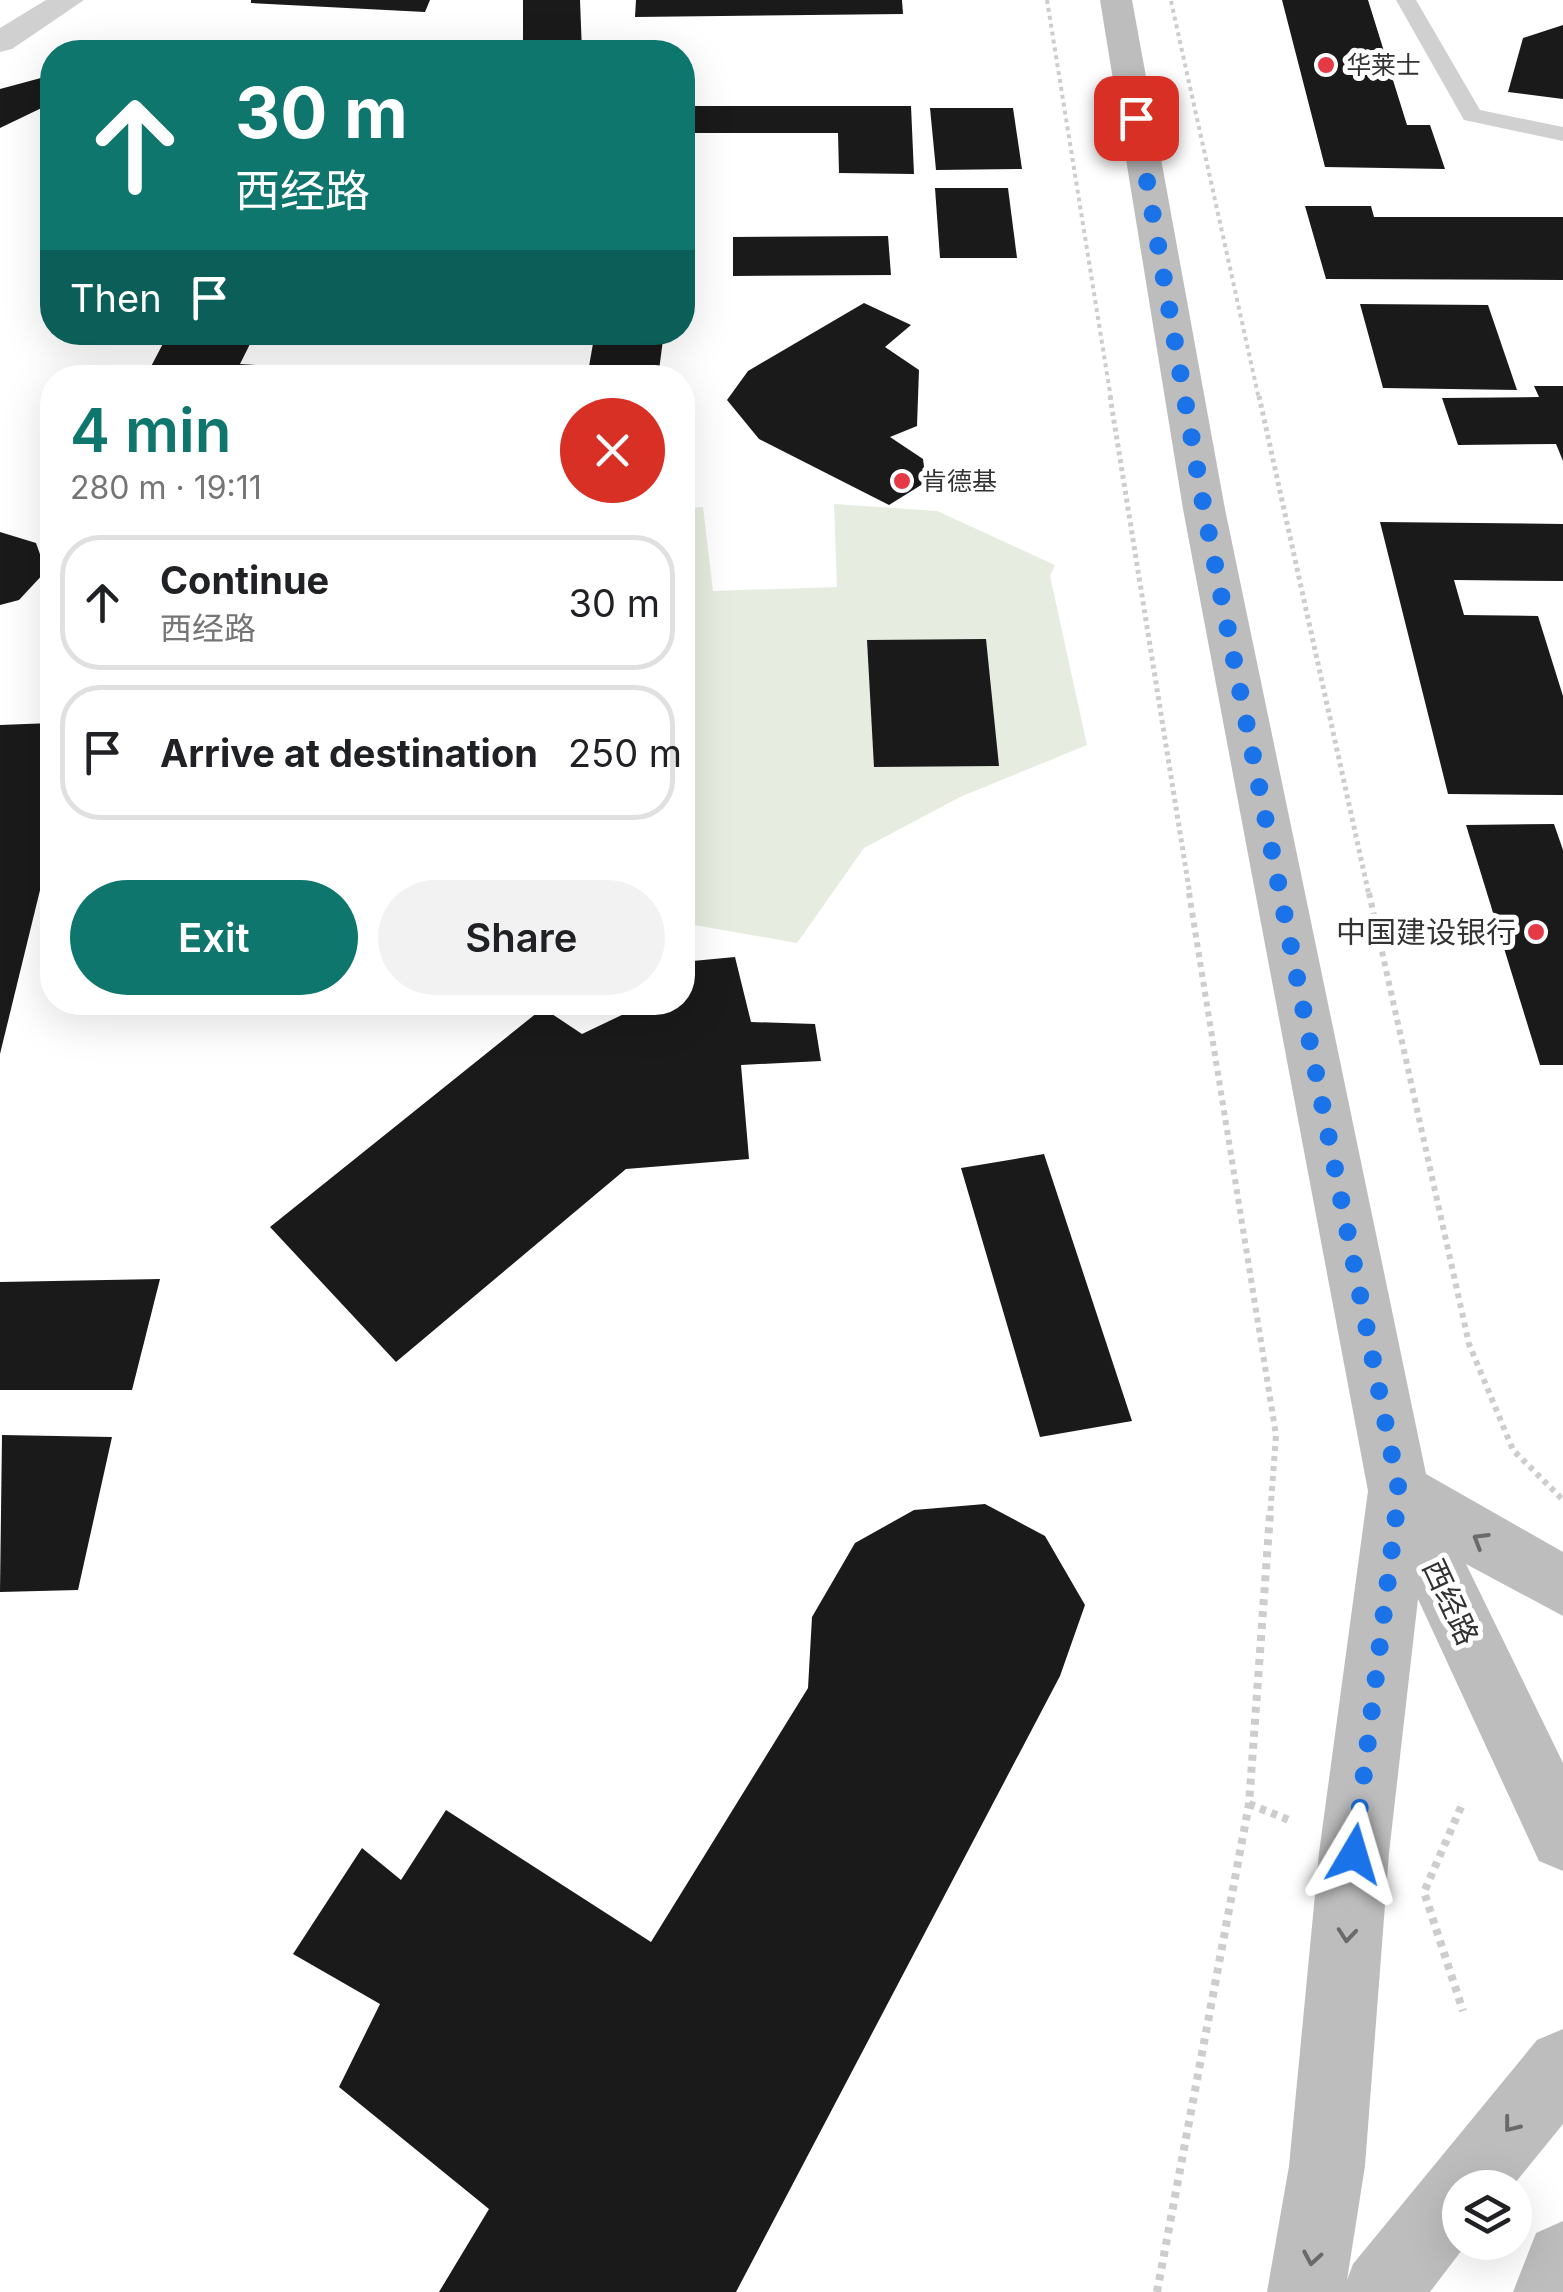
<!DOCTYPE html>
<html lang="en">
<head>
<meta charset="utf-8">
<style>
	:root { --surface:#fff; --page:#f2f2f2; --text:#202124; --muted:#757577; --line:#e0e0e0; --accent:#0f766e }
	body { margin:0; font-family:Inter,"Noto Sans SC",sans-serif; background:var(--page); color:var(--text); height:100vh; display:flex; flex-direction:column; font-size:38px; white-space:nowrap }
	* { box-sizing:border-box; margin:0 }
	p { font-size:32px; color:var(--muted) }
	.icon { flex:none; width:55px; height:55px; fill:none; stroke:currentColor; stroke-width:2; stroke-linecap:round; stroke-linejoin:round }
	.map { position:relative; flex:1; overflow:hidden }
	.drawer { position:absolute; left:40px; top:365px; width:655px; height:650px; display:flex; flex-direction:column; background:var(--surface); border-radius:40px; box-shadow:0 10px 40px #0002 }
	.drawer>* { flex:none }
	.top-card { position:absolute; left:40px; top:40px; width:655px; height:305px; border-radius:40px; box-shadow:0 10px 40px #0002; background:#0f766e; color:#fff; overflow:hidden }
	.buttons { position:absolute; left:1442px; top:2170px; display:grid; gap:20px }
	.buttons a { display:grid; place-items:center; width:90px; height:90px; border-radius:50%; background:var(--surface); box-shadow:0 10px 40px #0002; font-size:50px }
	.pin { position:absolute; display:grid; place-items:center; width:85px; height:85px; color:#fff; margin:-42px; border-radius:20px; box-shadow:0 5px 15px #0006 }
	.me { position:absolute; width:110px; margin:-55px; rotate:7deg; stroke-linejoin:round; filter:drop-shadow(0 0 8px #0008) }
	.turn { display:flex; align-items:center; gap:35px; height:210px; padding:0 30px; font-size:45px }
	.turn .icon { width:130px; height:130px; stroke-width:2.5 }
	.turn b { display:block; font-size:70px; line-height:85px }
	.then { display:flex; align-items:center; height:95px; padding:0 30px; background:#0003; gap:20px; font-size:38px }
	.round { display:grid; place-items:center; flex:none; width:105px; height:105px; border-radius:52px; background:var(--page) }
	.headline { display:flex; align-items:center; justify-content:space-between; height:170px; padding:0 30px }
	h1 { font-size:60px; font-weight:600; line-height:75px; color:var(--accent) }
	.button { display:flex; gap:20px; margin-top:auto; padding:20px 30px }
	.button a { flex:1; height:115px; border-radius:60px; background:var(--accent); color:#fff; font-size:40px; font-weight:600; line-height:115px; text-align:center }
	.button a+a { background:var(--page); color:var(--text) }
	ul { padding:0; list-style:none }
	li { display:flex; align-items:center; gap:30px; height:135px; margin:0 20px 15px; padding:0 10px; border:5px solid var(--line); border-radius:40px }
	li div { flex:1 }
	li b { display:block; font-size:38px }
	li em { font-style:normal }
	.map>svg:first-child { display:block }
</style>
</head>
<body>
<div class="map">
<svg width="1563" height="2292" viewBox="0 0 1563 2292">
	<rect width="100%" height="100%" fill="#fff"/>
	<polygon fill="#e6ecdf" points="834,504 937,511 1055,565 1050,576 1087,745 960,797 864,848 797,943 683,923 682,509 703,507 713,591 837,587"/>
	<g fill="#1a1a1a">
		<polygon points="251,0 430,0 425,12 251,3"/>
		<polygon points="523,0 580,0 582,52 523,52"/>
		<polygon points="636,0 902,0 903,14 635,17"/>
		<polygon points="1282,0 1368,0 1407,125 1430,125 1445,169 1325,167"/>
		<polygon points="1563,25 1563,99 1508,92 1523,38"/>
		<polygon points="52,75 52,103 0,128 0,89"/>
		<polygon points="682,106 911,106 914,174 839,173 838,133 682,133"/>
		<polygon points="930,108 1013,108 1022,169 936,170"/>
		<polygon points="935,188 1008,188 1017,258 940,258"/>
		<polygon points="1305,206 1371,206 1374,217 1563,217 1563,280 1326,279"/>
		<polygon points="888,236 891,275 733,276 733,237"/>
		<polygon points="864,303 911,325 885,347 919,370 917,426 890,437 923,459 926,482 889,505 759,439 727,400 748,371"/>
		<polygon points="1360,304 1488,305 1517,390 1383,388"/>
		<polygon points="169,332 256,332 240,364 272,366 267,378 145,378"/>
		<polygon points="595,332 664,332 658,378 587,378"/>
		<polygon points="1534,386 1563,386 1563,461 1556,444 1458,445 1442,398 1539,397"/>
		<polygon points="1380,522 1563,524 1563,581 1454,580 1464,615 1538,616 1563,696 1563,795 1448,794"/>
		<polygon points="0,532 36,543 46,571 19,600 0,605"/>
		<polygon points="986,639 999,766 874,767 867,640"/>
		<polygon points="52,723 52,841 0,1054 0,725"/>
		<polygon points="1554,824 1563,850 1563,1065 1540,1065 1466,825"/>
		<polygon points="735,957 751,1022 815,1024 821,1061 741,1065 749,1159 626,1169 396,1362 270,1227 543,1008 582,1034 626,1013 626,1002 682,1002 682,962"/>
		<polygon points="1044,1154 1132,1421 1040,1437 961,1168"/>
		<polygon points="160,1279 132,1390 0,1390 0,1282"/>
		<polygon points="2,1435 112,1437 78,1590 0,1592"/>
		<polygon points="985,1504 1045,1536 1085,1605 1060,1676 736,2292 439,2292 489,2209 339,2087 380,2004 293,1954 362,1848 401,1880 446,1810 651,1942 808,1688 812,1617 855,1543 914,1510"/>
	</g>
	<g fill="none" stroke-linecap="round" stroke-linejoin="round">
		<g stroke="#cdcdcd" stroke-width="4" stroke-dasharray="4 4" stroke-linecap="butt">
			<polyline points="1047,0 1111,399"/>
			<polyline points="1171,1 1259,399"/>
		</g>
		<g stroke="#cdcdcd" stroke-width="5" stroke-dasharray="4 4" stroke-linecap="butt">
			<polyline points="1110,396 1190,895"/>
			<polyline points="1259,396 1369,895"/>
		</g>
		<g stroke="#cdcdcd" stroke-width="6" stroke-dasharray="5 5" stroke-linecap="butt">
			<polyline points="1189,893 1276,1435 1270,1516"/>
			<polyline points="1369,893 1469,1344 1513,1450 1563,1500"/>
		</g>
		<g stroke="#cdcdcd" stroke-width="8" stroke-dasharray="6 6" stroke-linecap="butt">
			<polyline points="1249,1804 1289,1820"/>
			<polyline points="1461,1807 1424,1892 1463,2011"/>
			<polyline points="1157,2292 1249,1804 1270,1514"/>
		</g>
		<polygon fill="#d0d0d0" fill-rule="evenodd" points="1396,0 1416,0 1480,110 1563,127 1563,141 1464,120"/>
		<polygon fill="#d0d0d0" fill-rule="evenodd" points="46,0 84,0 12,49 0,52 0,28"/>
		<g fill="#bdbdbd" fill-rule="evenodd">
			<polygon points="1100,0 1132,0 1225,509 1426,1474 1563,1552 1563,1616 1466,1564 1563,1763 1563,1871 1539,1861 1418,1599 1389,1853 1365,2166 1347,2280 1353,2264 1537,2040 1563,2029 1563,2124 1511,2188 1460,2188 1460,2242 1468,2242 1430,2292 1267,2292 1289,2166 1319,1853 1368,1491 1183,509"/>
			<polygon points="1563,2221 1563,2292 1513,2292 1536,2233"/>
		</g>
	</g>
	<defs><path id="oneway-chevron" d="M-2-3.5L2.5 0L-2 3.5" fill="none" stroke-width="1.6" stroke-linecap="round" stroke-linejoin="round" transform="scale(2.5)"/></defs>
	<g stroke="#6a6a6a">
		<use href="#oneway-chevron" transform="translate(1480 1540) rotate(-149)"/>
		<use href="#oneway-chevron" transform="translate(1347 1935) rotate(95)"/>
		<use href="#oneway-chevron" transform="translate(1511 2125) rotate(128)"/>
		<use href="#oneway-chevron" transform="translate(1312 2258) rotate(100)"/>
	</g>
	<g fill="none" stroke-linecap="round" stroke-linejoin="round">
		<polyline stroke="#1a73e8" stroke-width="18" stroke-dasharray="0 32.4" points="1136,118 1204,509 1399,1491 1354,1854"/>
	</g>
	<g fill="#e63946" stroke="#fff" stroke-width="4">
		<circle cx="1326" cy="65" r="10"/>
		<circle cx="902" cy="481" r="10"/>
		<circle cx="1536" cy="932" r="10"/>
	</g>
	<g text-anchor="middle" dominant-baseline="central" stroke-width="10" stroke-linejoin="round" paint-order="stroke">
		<g font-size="25" fill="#333" stroke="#fff" text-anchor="start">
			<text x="1346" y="65">华莱士</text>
			<text x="922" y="481">肯德基</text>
		</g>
		<g font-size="30" fill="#333" stroke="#fff" text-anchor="end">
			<text x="1516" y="932">中国建设银行</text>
		</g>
		<g font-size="30" fill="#333" stroke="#fff">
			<text transform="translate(1451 1602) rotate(65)">西经路</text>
		</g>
	</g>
</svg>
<div class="buttons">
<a><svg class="icon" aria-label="layers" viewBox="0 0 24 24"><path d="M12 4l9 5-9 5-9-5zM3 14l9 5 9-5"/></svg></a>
</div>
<div class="pin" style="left:1136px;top:118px;background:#d93025"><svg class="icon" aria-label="arrive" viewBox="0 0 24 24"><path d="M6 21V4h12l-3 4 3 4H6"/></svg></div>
<svg class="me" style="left:1354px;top:1854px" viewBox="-20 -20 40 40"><path d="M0-17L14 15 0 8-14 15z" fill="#1a73e8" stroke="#fff" stroke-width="4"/></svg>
<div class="top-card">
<div class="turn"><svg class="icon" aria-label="ahead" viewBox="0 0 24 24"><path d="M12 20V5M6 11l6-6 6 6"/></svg><div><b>30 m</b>西经路</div></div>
<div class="then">Then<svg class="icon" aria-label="arrive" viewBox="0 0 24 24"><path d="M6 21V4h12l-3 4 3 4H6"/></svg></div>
</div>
<section class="drawer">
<div class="headline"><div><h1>4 min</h1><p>280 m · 19:11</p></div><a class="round" style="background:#d93025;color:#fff"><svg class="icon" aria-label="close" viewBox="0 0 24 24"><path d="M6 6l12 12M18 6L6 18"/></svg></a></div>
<ul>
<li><svg class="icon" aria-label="ahead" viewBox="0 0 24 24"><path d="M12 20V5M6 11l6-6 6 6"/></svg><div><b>Continue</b><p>西经路</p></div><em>30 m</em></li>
<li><svg class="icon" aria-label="arrive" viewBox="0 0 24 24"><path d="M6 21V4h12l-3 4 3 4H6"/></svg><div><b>Arrive at destination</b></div><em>250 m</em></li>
</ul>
<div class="button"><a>Exit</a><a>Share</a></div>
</section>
</div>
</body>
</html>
